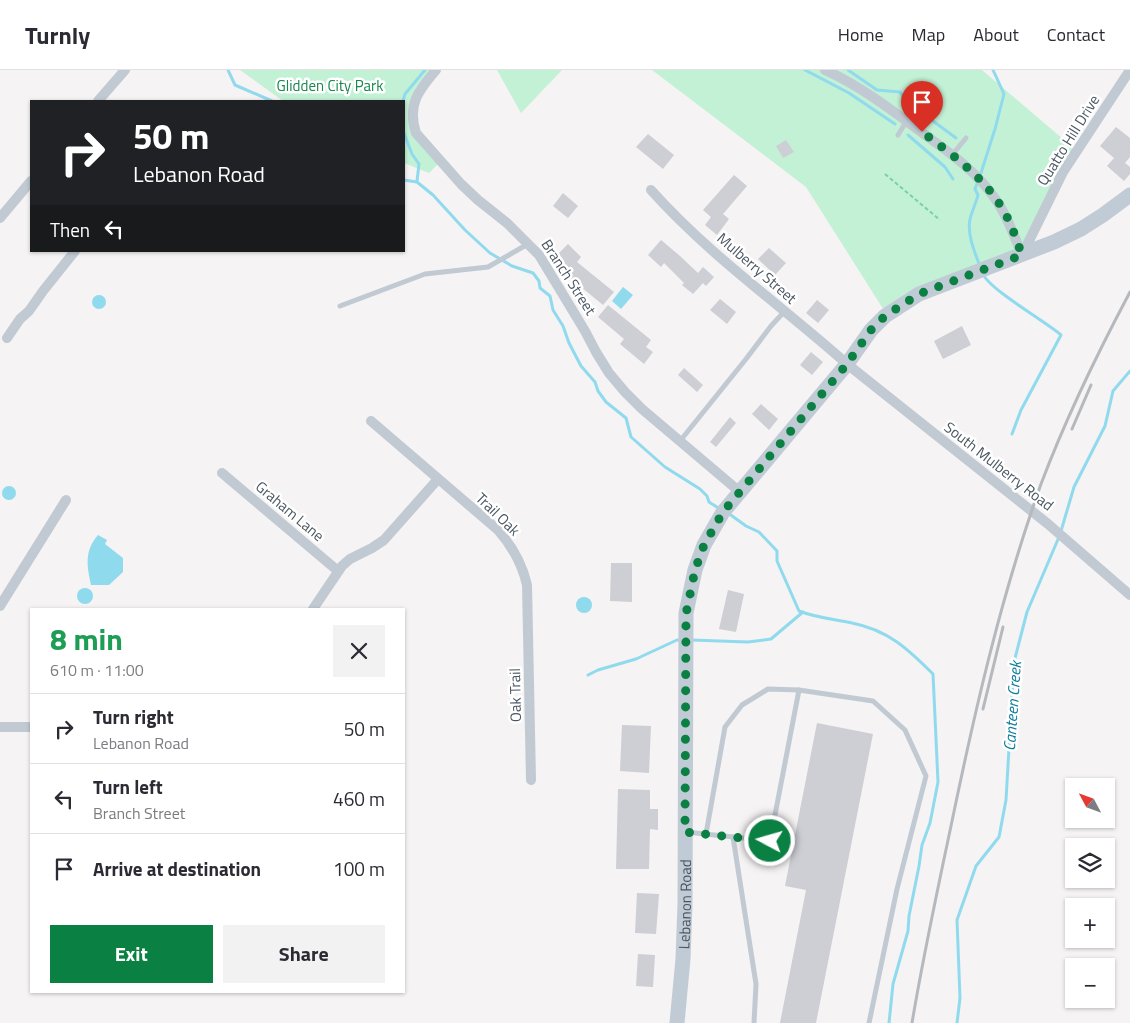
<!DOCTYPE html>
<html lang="en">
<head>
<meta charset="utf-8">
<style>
	:root { --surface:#fff; --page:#f2f2f3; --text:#2b2b33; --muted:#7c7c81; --line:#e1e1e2; --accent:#0b8043 }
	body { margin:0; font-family:"Titillium Web",sans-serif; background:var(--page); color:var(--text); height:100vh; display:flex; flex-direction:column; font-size:19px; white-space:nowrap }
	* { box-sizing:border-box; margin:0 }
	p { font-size:16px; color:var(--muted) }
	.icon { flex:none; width:28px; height:28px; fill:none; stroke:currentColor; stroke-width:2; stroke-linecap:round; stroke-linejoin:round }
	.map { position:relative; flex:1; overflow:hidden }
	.details { position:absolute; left:30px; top:538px; width:375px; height:385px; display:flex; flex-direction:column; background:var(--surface); border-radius:0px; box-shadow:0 1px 4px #0004 }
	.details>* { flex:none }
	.hud { position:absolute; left:30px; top:30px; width:375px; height:152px; border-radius:0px; box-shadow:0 1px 4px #0004; background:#202124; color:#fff; overflow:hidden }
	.needle { width:32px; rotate:311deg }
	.tools { position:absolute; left:1065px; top:708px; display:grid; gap:10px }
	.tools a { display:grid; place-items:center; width:50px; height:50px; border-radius:0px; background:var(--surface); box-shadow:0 1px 4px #0004; font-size:25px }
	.pin { position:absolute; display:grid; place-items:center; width:42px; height:42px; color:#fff; margin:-51px -21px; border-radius:50% 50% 50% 0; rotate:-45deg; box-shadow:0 0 5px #0007 }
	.pin .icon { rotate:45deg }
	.me { position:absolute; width:55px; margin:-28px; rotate:276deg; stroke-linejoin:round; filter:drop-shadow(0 0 4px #0008) }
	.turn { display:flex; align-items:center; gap:18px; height:105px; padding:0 20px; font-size:22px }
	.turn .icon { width:65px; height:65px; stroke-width:2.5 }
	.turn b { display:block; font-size:35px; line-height:42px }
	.then { display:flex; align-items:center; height:48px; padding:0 20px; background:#0003; gap:10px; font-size:19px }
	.round { display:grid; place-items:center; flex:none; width:52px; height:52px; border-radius:0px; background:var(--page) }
	.head { display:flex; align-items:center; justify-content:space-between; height:85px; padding:0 20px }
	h1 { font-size:30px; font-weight:700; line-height:38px; color:#1e9e55 }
	.action { display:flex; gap:10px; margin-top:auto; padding:10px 20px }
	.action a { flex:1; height:58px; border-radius:0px; background:var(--accent); color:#fff; font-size:20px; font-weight:700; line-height:58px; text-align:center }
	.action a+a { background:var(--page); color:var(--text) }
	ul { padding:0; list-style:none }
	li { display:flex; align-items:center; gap:15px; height:70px; padding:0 20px; border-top:1px solid var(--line) }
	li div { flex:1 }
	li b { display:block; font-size:19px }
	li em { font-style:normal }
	header { display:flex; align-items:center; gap:30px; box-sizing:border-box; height:70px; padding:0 25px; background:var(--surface); border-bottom:1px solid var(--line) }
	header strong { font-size:24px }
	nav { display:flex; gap:28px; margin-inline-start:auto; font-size:18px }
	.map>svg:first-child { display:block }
</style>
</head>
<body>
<header>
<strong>Turnly</strong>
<nav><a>Home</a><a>Map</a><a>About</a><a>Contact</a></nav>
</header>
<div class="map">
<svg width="1130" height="953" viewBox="0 0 1130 953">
	<rect width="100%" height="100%" fill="#f5f3f3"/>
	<g fill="#c3f1d5">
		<polygon points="240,0 437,0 415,30 413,53 441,91 429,103 404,93 404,31 283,31"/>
		<polygon points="497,0 562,0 521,43"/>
		<polygon points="652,0 982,0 1077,81 1022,185 887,245 806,117"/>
	</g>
	<g fill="#90daee">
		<polygon points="623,217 633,225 621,239 612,231"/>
		<circle cx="99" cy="232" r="7"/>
		<circle cx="9" cy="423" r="7"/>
		<path d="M98,465l9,5 -2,4 18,14v14l-14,13h-18c-4,-19 -7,-34 7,-50z"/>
		<circle cx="85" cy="526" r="8"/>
		<circle cx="584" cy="535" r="8"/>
	</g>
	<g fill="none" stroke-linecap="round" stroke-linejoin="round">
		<g stroke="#90daee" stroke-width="3">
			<polyline points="228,0 235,15 272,31"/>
			<polyline points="805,0 849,23 895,54"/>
			<polyline points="848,0 877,20 900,22 906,31 956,68"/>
			<polyline points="403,31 405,24 425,0"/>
			<polyline points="404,63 412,84 419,94 417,111"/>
			<polyline points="908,65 945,97 953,109"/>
			<polyline points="980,106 995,59 1004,24 993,0"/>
			<polyline points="404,110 417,112 433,125 465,160 490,183 512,196 533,203 539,211 540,218 550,226 553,240 563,256 569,273 581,296 595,312 598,321 606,332 626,348 631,367 665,397 700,419 707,426 709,432 720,439"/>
			<path d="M978,111l-3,8 3,6c-2,8 -6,16 -8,24 -3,15 4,32 10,47"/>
			<path d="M983,204c7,16 62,47 78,61l-40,75 -9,24"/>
			<path d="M728,443l18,13 13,6 18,19v10l22,50c18,7 35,8 53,12 36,7 56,26 81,51l5,108 -8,41 -8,22 -3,21 -10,50 -1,15 -15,53 -4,39"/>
			<polyline points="1061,461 1074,417 1105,356 1113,321 1130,301"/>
			<polyline points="691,570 748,572 771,569 803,542"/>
			<polyline points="588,605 598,600 636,589 677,570 683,570"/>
			<polyline points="957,953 960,928 957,850 976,796 999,767 1006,730 1014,592 1027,542 1059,467"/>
		</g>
	</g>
	<g fill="#cdcfd5">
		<polygon points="1116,57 1130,68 1130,87 1125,93 1130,97 1130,104 1124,111 1107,96 1114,88 1100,76"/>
		<polygon points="648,64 674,85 663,99 636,77"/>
		<polygon points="786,70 794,82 783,88 776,76"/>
		<polygon points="734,105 747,116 723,144 729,149 717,165 705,155 711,147 703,140"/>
		<polygon points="563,123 578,136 568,148 553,136"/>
		<polygon points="661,170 680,186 698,203 703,197 714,207 706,216 703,213 693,224 682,215 684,213 664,193 661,197 648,185"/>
		<polygon points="568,174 581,187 577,192 614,222 603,235 569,207 572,203 556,186"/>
		<polygon points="769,178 786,193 775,205 758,189"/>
		<polygon points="720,229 736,242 727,254 710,240"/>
		<polygon points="817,230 829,240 818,253 806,243"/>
		<polygon points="608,235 651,270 646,277 653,282 644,294 620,274 624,269 598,247"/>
		<polygon points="962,256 971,275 943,289 934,271"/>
		<polygon points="811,282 823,292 812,305 800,295"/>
		<polygon points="684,298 703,315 697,322 678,305"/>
		<polygon points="761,334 778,349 769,360 752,344"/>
		<polygon points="730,347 736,353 716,377 710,372"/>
		<polygon points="611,493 632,493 632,532 610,531"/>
		<polygon points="728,520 744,524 736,562 719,559"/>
		<polygon points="817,653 873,664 816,953 780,953 806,820 785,816"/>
		<polygon points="622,655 651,656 649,703 620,701"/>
		<polygon points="618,719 650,720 650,739 658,739 658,760 650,759 649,799 616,799"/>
		<polygon points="637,823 659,824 656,864 635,863"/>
		<polygon points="638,884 655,885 653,917 636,916"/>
	</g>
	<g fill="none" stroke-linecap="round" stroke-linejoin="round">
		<polyline stroke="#7ad0a6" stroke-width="2" stroke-dasharray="4 2.5" stroke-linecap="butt" points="885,104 940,150"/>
		<g stroke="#c1cad2" stroke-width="5">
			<polyline points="898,65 906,52"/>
			<polyline points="952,85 966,68"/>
			<polyline points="340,236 425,204 488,197 528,174"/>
			<polyline points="680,371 746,289 771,256 784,242"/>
			<polyline points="686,762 770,771 799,620 873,631 905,660 926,706 897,819 869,953"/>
			<polyline points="706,764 725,657 742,635 768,619 799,620"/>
			<polyline points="733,767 756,914 754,953"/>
		</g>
		<g stroke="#c1cad2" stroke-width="10">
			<path d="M436,0c-18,21 -29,35 -20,63l45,51 17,16 29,23 32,32 46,76 11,21 13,21 16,19 17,17 98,83"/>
			<path d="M825,0c33,15 63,37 92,59 29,21 59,41 79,71 12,17 18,36 26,55"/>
			<polyline points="98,31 125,0"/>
			<path d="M651,120c59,66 131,116 196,174l201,160 82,71"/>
			<polyline points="0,148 31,111"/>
			<polyline points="1022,185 1063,102 1130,0"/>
			<polyline points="7,268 20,249 29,241 43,221 75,181"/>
			<path d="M371,351l127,109c15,17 24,33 29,55l4,195"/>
			<polyline points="222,403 338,501"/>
			<polyline points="0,536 66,430"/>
			<polyline points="313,539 342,496 350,489 372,478 384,470 438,409"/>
			<polyline points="0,657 31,657"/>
		</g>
		<path stroke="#c1cbd6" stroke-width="15" id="s1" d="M677,953l6,-64 2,-55 1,-291 9,-43 9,-25 19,-33 124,-148 24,-34 14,-14 34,-22 135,-52 27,-13 22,-14 27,-20"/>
		<g stroke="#b5b8bd" stroke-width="3">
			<polyline points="1072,359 1091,315"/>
			<polyline points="983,639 1003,557"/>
			<path d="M912,953c11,-66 25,-131 39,-197 24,-116 50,-230 90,-342 25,-66 56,-130 89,-192"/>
		</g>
	</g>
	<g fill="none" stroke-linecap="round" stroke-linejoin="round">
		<path stroke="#0b8043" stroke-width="9" stroke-dasharray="0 16.2" d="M770,771l-85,-9 1,-218 9,-44 9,-25 19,-33 124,-148 24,-34 14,-14 34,-22 103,-39c-5,-13 -9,-27 -16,-40 -19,-36 -52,-59 -84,-83"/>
	</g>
	<g text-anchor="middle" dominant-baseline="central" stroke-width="5" stroke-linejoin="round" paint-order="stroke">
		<g font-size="15" fill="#17864f" stroke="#fff">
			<text x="330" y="15">Glidden City Park</text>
		</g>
		<g font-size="15" fill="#4a5661" stroke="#fff">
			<text transform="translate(1068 70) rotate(-58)">Quatto Hill Drive</text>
			<text transform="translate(757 198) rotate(41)">Mulberry Street</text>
			<text transform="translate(569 207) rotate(57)">Branch Street</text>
			<text transform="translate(999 396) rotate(38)">South Mulberry Road</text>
			<text transform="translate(290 441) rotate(40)">Graham Lane</text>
			<text transform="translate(498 444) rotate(44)">Trail Oak</text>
			<text transform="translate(515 625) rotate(-91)">Oak Trail</text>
			<text stroke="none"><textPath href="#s1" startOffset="119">Lebanon Road</textPath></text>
		</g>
		<g font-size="16" font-style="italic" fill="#0c7c9b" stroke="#fff">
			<text transform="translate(1012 636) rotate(-86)">Canteen Creek</text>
		</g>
	</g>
</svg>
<div class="tools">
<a><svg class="needle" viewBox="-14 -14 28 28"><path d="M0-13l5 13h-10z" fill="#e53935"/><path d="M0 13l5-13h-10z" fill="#7c7c81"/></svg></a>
<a><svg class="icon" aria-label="layers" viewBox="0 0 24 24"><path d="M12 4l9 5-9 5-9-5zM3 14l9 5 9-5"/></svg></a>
<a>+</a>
<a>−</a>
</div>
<div class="pin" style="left:922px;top:62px;background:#d93025"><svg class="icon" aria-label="arrive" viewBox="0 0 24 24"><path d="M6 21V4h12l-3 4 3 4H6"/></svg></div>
<svg class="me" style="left:770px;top:771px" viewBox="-20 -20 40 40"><circle r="17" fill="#0b8043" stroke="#fff" stroke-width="3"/><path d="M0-11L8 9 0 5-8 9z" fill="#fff"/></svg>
<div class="hud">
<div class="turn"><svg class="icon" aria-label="right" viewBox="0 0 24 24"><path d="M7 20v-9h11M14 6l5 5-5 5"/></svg><div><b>50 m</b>Lebanon Road</div></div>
<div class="then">Then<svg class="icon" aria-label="left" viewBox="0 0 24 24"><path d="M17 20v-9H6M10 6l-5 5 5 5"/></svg></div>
</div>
<section class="details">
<div class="head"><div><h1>8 min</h1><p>610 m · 11:00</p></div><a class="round"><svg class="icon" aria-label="close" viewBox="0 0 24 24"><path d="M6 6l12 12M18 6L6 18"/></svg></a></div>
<ul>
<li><svg class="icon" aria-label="right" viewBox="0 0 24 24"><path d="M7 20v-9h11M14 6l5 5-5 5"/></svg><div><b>Turn right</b><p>Lebanon Road</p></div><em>50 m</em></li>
<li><svg class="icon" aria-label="left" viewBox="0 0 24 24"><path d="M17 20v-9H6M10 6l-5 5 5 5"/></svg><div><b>Turn left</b><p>Branch Street</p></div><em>460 m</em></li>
<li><svg class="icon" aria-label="arrive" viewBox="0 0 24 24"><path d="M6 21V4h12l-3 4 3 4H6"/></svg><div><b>Arrive at destination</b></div><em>100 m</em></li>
</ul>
<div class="action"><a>Exit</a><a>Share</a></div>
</section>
</div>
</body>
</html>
